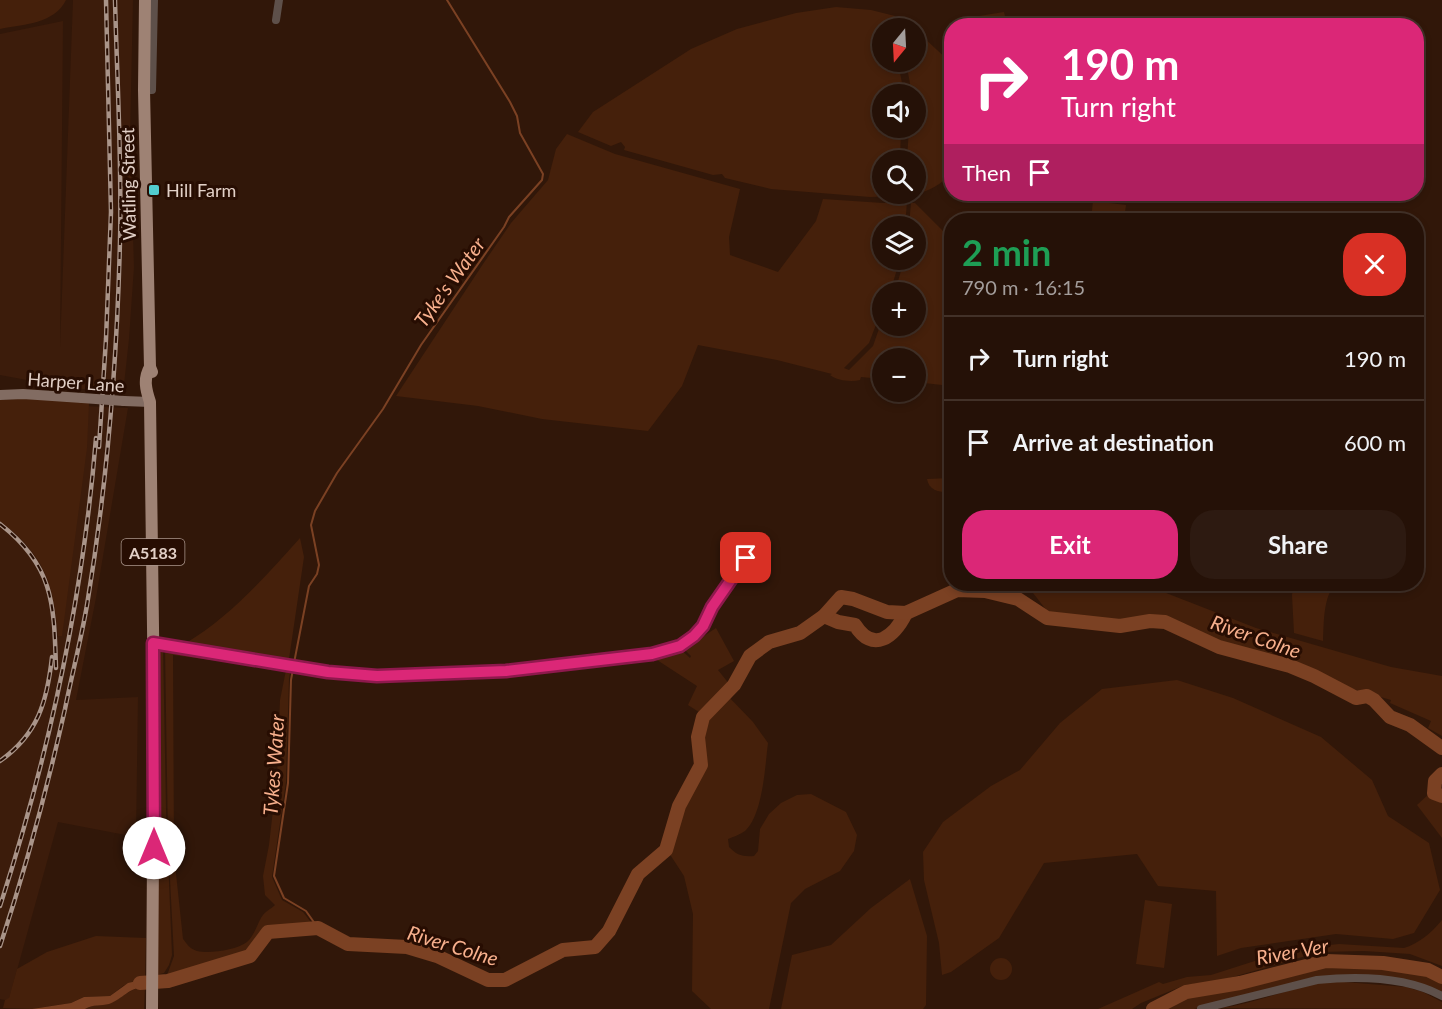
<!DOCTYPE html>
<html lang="en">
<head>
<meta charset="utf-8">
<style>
	:root { --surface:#251107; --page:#2d1a11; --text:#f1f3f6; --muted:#a39d9b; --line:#423128; --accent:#db2777 }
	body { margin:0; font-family:Lato,sans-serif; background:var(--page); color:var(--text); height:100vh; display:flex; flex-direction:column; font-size:22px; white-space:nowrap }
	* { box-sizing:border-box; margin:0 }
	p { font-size:20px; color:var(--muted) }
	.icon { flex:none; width:33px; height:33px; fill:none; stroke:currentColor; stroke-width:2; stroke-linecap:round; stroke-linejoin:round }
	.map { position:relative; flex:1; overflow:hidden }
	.details { position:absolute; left:944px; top:213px; width:480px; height:378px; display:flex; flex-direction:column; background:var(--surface); border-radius:24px; box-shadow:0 3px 9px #0003,0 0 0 2px var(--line) }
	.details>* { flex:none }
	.hud { position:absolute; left:944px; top:18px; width:480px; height:183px; border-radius:24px; box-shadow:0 3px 9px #0003,0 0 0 2px var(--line); background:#db2777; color:#fff; overflow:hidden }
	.needle { width:39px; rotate:198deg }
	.tools { position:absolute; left:872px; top:18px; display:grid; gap:12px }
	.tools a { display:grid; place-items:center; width:54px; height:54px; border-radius:50%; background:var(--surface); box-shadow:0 3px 9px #0003,0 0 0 2px var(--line); font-size:30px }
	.pin { position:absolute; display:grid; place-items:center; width:51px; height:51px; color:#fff; margin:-26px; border-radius:12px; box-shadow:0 3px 9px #0006 }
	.me { position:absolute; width:66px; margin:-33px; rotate:0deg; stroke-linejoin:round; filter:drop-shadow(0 0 4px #0008) }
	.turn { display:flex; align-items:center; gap:21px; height:126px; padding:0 18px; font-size:27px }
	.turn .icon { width:78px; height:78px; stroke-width:2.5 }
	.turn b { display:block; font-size:42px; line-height:51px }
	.then { display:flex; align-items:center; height:57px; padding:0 18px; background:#0003; gap:12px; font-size:22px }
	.round { display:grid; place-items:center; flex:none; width:63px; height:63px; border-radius:24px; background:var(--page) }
	.summary { display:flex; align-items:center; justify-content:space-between; height:102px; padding:0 18px }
	h1 { font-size:36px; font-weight:700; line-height:45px; color:#1e9e55 }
	.button { display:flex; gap:12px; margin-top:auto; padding:12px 18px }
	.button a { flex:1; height:69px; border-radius:24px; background:var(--accent); color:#fff; font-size:24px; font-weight:700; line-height:69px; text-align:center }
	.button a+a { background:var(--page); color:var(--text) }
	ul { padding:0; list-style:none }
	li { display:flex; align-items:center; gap:18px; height:84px; padding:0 18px; border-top:2px solid var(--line) }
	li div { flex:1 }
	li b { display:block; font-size:22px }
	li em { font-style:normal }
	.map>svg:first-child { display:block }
</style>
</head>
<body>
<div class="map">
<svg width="1442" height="1009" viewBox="0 0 1442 1009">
	<rect width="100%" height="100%" fill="#311709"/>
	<g fill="#3c1c0b">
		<polygon points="73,0 133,0 130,137 134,267 129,339 123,394 59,386 0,375 0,34 63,21 60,348"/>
		<polygon points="62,405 128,408 96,598 76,700 138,697 136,837 58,822 9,999 5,1000 0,999 0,409"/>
	</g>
	<g fill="#45200b" fill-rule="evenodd">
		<path d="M0,0h66c-12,24 -42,24 -66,29z"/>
		<polygon points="836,7 871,10 895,16 891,28 882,28 882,62 898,62 904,94 882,94 882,128 901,128 900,160 882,160 882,194 902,194 902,196 870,197 771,189 725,178 722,174 713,175 624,150 625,147 621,142 611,146 578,132 593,112 691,49 737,29 796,13"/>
		<polygon points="1004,12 1007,25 962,25 979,16"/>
		<path d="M922,36l29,27v108l-4,2 1,3c-11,12 -23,16 -38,20l-1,-2h6v-34h-8l2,-32h6v-34h-3l-6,-32h9v-17z"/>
		<path d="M567,134l48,20 125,35 -11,48 1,18 48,17 38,-51 7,-22 60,4 24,-1 -2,24h-23v34h17v3l-9,29h-8v17l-13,34 -25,25 5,2 24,-24 9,-26v6h33v-34h-20l9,-32h11v-34h-6l2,-23h4l36,36v147l-36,-4v-24h-33v21l-21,-2 -1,3c-9,2 -22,1 -30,-5l2,-1 -55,-14 -79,-15 -16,41 -34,45 -106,-12 -64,-13 -82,-10 87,-132 28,-41 37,-43 8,-31z"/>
		<polygon points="1093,201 1126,205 1124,220 1091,220"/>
		<path d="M32,398l57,5 -2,45 -25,188h-4c-4,-53 -14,-82 -58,-115v-121z"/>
		<path d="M951,478v14c-10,1 -22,-1 -24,-13z"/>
		<path d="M300,538l4,19 -15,102 -103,-16c44,-26 80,-67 114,-105z"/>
		<polygon points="1026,584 1143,584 1256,628 1391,667 1442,676 1442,736 1428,728 1431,721 1390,703 1391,700 1332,683 1301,668 1220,644 1173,622 1162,619 1121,624 1051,616"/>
		<path d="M1294,584h41c-12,14 -11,39 -12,57l-29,-8 -2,-38z"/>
		<polygon points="716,628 734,661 718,670 730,685 702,714 688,705 697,686 654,658 679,648 690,658 691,656 684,649"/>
		<polygon points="163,645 166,809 172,955 169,965 164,973 156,975 160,788 159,650"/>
		<path d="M165,647l126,20 -2,12 -3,103 -14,95 10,23 21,12 11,14 -47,4 -19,26 -82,22 8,-22 -6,-115zM173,655l113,15 -6,30 -3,75 -8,70 -6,31 2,19 10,10c-4,4 -11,7 -14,13 -4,7 -7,18 -14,24 -11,8 -37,12 -50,9 -7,-2 -10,-7 -14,-12l-9,-84z"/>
		<polygon points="1177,680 1233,698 1321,737 1372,780 1388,816 1429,843 1440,890 1414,933 1393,939 1336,934 1241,948 1217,956 1216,891 1158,886 1137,854 1044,863 999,938 951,972 942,975 939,943 924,880 923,852 943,822 991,786 1020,770 1060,723 1102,689"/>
		<path d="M726,694l27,28 15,21c-3,23 -5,72 -23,88 -4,3 -12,6 -17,8l1,8c8,8 13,10 25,9l4,-5 2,-22 9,-15 12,-11 16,-8 14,-1 35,18 11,23 -3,16 -14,20 -35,18 -14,14 -22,106h-58l-19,-18 1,-77 -9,-38 -15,-23 7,-27 27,-59 -3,-26 5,-23z"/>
		<polygon points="1430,793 1442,798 1442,838 1417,805"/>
		<polygon points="910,879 927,936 926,1005 923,1009 781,1009 792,955 831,945 871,908"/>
		<polygon points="1145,900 1172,904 1164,968 1136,964"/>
		<path d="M1442,920v46l-32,-12 -46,-3 -44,1 -101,29 -34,4 -44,18 -9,6h-34l61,-27 4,2 24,-7 24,-2 81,-26 47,-5 65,4c16,-5 27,-15 38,-28z"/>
		<polygon points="96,936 146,938 145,979 137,980 123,986 110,996 84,997 71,1003 32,1009 3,1008 5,1000 9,998 17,969 47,952"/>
		<circle cx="1001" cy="969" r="11"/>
		<path d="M1326,963c38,1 82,-2 116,17v14l-22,-9 -88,-8 -138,32h-37l28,-13 52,-10z"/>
		<path d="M1332,981l74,6 17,5 19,10v7l-222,-1c38,-5 74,-22 112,-27z"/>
		<path d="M140,987h5l-1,22h-59c9,-5 19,-4 29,-8 9,-4 15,-11 26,-14z"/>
	</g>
	<path fill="#7b4123" d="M145,979v8c-16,0 -22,12 -36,17 -8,2 -16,0 -24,5h-53l39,-6 13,-6 26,-1 18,-13z"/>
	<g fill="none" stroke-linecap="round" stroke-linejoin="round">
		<g stroke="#7b4123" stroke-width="2">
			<polyline points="294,663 309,586 317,574 319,565 311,525 315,511 337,473 383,409 421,345 504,227 509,217 542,180 543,174 520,133 517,116 510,102 447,0"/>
			<polyline points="293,669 291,680 288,783 274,876 284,898 306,911 318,928"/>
		</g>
		<g stroke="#7b4123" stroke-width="14">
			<path d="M824,616l14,6 17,3c18,29 39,12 51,-12"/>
			<polyline points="1442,774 1435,781 1434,793 1442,796"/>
			<polyline points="140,983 168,981 250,956 268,932 318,928 348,944 407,947 437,956 488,980 505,980 563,950 595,947 609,931 638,874 666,850 679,806 701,765 698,737 703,717 734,685 750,656 769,642 800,633 824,616 841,597 853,599 887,612 906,613 957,590 985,591 1018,599 1047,618 1120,626 1150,621 1165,622 1219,647 1290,666 1314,676 1356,698 1367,696 1374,700 1390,717 1410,725 1442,748"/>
			<polyline points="1153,1009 1186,992 1240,983 1326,961 1383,963 1428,970 1442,977"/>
		</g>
		<g stroke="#5e504a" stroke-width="8">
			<polyline points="276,20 279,0"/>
			<polyline points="144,90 152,90 154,0"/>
			<polyline points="153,643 328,672 377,676 506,671 652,654 680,646 694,636 703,626 712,607 746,558"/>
			<path d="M1201,1009l116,-29c41,-4 88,-4 125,16"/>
		</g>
		<g stroke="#826c62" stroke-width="10">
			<polyline points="0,395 23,394 82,398"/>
			<polyline points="124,401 150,402"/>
		</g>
		<g stroke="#9e8274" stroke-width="12">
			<polyline points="145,0 144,90 150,367 152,372"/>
			<path d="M150,367c-7,12 -4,23 0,35l4,300 -2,307"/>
		</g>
		<defs>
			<g id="rail">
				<polyline points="99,447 106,339 111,212 106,0"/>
				<path d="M0,524c54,42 54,80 56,144"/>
				<path d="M0,761c38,-27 47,-59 52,-104"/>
				<path d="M0,906c49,-151 83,-310 96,-468"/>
				<path d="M0,946c26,-78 47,-157 65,-237 7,-35 16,-69 22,-104 20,-120 30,-242 33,-364 2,-80 -3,-161 -5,-241"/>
			</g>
		</defs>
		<use href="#rail" stroke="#a99489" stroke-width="4.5"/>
		<use href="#rail" stroke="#270d02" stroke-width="2" stroke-dasharray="7" stroke-linecap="butt"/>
		<polyline stroke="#826c62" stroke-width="10" points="82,398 124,401"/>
	</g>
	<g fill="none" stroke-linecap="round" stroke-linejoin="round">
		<defs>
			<polyline id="route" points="154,848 153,643 328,672 377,676 506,671 652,654 680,646 694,636 703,626 712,607 746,558"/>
		</defs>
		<use href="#route" stroke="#8e194d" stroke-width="15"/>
		<use href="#route" stroke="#db2777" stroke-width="10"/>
	</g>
	<rect fill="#52cdcf" stroke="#270d02" stroke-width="2" x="148" y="184" width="12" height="12" rx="3"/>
	<g text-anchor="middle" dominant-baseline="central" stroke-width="6" stroke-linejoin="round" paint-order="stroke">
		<rect fill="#270d02" stroke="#aa968c" stroke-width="1.5" x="121.5" y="539" width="63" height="26" rx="4.5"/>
		<g font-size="16" font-weight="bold" fill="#e2d0c7">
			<text x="153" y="552">A5183</text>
		</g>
		<g font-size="18" fill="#e2d0c7" stroke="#270d02">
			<text transform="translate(128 184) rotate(-91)">Watling Street</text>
			<text transform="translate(76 382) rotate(4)">Harper Lane</text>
		</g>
		<g font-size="18" fill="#e2d0c7" stroke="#270d02" text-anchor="start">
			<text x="166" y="190">Hill Farm</text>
		</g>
		<g font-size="20" font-style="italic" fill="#f8b08d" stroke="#270d02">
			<text transform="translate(449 282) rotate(-54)">Tyke's Water</text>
			<text transform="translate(1256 636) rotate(19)">River Colne</text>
			<text transform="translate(273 765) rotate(-86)">Tykes Water</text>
			<text transform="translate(453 945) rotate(17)">River Colne</text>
			<text transform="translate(1292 951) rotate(-10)">River Ver</text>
		</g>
	</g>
</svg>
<div class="tools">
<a><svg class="needle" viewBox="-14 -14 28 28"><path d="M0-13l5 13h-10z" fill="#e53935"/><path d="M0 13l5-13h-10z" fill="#a39d9b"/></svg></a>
<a><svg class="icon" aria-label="sound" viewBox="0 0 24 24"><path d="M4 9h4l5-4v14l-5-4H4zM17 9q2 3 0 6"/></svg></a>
<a><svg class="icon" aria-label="search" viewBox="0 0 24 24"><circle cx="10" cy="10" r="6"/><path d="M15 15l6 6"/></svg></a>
<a><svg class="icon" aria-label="layers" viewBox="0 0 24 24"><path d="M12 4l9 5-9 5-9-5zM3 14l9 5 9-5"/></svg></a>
<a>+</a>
<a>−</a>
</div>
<div class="pin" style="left:746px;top:558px;background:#d93025"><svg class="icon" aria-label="arrive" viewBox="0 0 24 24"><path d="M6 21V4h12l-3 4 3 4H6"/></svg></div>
<svg class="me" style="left:154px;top:848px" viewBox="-20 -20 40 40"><circle r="19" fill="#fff"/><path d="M0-13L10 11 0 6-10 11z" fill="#db2777"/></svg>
<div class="hud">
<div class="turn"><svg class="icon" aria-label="right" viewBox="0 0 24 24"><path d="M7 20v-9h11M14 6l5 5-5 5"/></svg><div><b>190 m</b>Turn right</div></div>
<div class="then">Then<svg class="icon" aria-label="arrive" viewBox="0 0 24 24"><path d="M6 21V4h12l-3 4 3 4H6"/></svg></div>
</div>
<section class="details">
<div class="summary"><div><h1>2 min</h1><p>790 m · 16:15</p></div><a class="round" style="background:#d93025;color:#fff"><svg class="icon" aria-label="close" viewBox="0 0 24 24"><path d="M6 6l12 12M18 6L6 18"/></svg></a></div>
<ul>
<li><svg class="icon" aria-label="right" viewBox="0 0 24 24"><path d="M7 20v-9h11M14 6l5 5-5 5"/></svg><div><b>Turn right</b></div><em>190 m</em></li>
<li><svg class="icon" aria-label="arrive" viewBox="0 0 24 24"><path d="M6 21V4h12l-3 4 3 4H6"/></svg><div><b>Arrive at destination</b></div><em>600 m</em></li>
</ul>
<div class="button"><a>Exit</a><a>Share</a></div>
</section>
</div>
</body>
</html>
